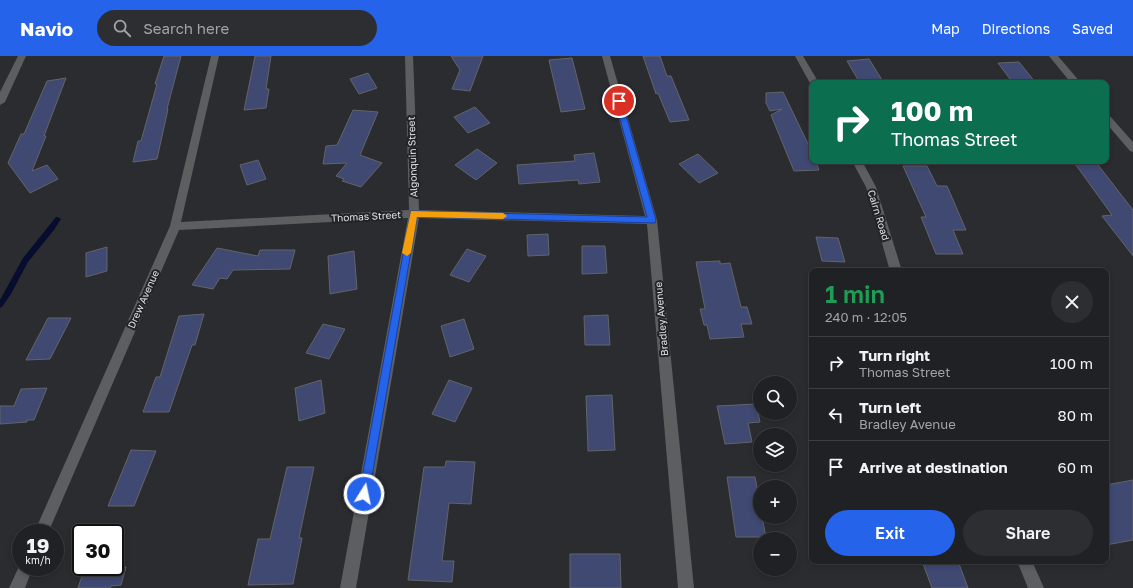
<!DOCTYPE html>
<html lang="en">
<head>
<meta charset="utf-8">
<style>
	:root { --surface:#202124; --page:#2d2e31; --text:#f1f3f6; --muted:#a2a3a6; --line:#3d3e41; --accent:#2563eb }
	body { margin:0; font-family:"Golos Text",sans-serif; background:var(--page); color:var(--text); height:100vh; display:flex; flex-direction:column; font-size:15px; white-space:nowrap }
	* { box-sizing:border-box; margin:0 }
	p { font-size:13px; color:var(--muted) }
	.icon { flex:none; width:22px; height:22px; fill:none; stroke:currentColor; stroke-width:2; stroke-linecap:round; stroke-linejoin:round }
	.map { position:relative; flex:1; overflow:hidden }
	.sheet { position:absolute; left:809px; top:212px; width:300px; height:296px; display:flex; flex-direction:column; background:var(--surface); border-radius:8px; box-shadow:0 2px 6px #0003,0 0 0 1px var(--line) }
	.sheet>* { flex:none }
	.hud { position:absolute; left:809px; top:24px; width:300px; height:84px; border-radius:8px; box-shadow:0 2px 6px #0003,0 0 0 1px var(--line); background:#0b6e4f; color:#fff; overflow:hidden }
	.tools { position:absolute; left:753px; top:320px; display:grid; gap:8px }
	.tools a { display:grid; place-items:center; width:44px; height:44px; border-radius:50%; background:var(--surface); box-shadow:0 2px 6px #0003,0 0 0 1px var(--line); font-size:20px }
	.speed { position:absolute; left:12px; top:468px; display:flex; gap:8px; font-size:20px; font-weight:700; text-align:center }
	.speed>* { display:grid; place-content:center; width:52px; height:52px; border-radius:50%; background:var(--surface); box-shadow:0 2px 6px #0003,0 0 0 1px var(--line); line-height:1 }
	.speed small { font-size:10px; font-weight:400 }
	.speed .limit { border:2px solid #111; border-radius:6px; background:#fff; color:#111 }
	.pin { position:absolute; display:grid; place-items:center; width:34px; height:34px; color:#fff; margin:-17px; border:2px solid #fff; border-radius:50%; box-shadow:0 1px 4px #0007 }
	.me { position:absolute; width:44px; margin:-22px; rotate:10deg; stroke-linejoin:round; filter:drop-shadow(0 0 3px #0008) }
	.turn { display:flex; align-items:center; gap:14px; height:84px; padding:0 16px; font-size:18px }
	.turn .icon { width:52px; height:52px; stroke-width:2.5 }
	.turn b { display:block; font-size:28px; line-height:34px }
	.round { display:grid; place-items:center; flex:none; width:42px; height:42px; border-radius:21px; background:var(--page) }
	.summary { display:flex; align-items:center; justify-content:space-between; height:68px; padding:0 16px }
	h1 { font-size:24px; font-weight:600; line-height:30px; color:#1e9e55 }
	.cta { display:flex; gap:8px; margin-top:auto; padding:8px 16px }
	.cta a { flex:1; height:46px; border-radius:24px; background:var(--accent); color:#fff; font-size:16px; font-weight:600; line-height:46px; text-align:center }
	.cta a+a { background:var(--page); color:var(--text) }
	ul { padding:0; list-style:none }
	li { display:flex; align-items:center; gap:12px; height:52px; padding:0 16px; border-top:1px solid var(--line) }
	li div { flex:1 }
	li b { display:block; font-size:15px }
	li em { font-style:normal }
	header { display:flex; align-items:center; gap:24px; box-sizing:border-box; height:56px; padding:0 20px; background:var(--accent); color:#fff }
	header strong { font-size:19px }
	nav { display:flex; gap:22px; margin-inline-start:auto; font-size:14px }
	.search { width:280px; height:36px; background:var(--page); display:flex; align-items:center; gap:10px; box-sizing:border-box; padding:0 14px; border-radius:22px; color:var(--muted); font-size:15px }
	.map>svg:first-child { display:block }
</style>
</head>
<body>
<header>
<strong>Navio</strong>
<div class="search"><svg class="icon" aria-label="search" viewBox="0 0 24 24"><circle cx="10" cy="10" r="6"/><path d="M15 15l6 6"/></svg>Search here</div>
<nav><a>Map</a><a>Directions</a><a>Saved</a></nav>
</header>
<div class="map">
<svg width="1133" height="532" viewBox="0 0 1133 532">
	<rect width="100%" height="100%" fill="#2b2c30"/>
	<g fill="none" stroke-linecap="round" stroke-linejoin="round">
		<polygon fill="#080c2f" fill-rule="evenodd" points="56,161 58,161 61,163 54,174 28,206 11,238 2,251 0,252 0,244 23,202"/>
	</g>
	<g fill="#3f4972" stroke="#636468">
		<polygon points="164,0 181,0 167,53 168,53 157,103 133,106 138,85 141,85 157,28 155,28"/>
		<polygon points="255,0 271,0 266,33 269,33 266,52 244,54"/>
		<polygon points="451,0 483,0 470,35 452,33 460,14"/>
		<polygon points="643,0 660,0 667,20 671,20 689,64 670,66 658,37 656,38"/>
		<polygon points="572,2 585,53 561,56 549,4"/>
		<polygon points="869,3 882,24 880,24 882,27 860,27 847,5"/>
		<polygon points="1019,6 1036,27 1013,27 998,7"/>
		<polygon points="368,17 377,32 359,38 350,23"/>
		<polygon points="66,22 44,80 46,80 32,115 47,109 58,123 30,137 8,107 21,78 24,78 47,25"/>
		<polygon points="783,36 812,96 812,105 816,105 819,114 794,115 771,59 782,53 770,55 766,47 766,37"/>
		<polygon points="475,51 490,67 468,77 454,61"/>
		<polygon points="353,54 378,56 360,99 382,107 361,131 342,125 344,123 336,120 347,107 323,108 326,90 337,89"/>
		<polygon points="477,93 497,107 476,124 455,109"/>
		<polygon points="594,97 600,126 579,128 578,124 519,128 517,109 575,105 574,99"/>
		<polygon points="698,98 718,117 699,127 679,108"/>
		<polygon points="258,104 266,123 247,129 240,109"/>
		<polygon points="1073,105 1095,105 1133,154 1133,200 1102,160 1112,159"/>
		<polygon points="903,110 927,110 937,130 947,130 966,174 953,174 963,198 936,198 921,161 926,161"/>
		<polygon points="548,178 549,199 528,200 527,179"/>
		<polygon points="816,181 838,182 845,206 822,205"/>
		<polygon points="582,190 605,190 607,217 582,218"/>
		<polygon points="107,191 107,215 86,221 86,197"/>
		<polygon points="217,192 258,200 260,194 295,194 290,213 233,214 227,223 220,222 213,233 192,229"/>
		<polygon points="467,193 486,200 469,226 450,219"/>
		<polygon points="354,195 357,233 330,238 328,200"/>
		<polygon points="720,205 720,208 730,207 741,251 747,251 752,268 741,268 744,281 710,283 707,269 704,269 700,253 705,253 696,206"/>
		<polygon points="204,258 195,289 192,289 169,356 143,356 156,321 160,321 179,260"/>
		<polygon points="608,259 610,289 585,289 584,260"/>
		<polygon points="48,262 71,262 50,303 26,304"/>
		<polygon points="464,263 474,293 450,301 441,270"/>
		<polygon points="323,268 345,273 329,303 306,297"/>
		<polygon points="321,324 325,357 299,365 295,332"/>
		<polygon points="449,324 472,332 455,366 432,358"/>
		<polygon points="47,332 34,364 27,364 27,366 0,368 0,350 14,350 21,333"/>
		<polygon points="612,339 615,394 588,395 586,340"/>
		<polygon points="756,348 760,366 748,367 752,386 725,388 717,350"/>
		<polygon points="131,394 156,395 134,450 108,450"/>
		<polygon points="446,405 475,406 471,448 449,447 442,505 454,505 452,526 408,524 424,411 445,411"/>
		<polygon points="287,411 314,411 299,482 302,482 293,528 248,529 258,483 270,483"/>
		<polygon points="727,421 755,421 760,448 760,461 762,461 766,481 736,481"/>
		<polygon points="1133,424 1133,484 1106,489 1106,429"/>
		<polygon points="570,498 620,498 621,532 570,532"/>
		<polygon points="922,505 958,505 968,532 932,532"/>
		<polygon points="85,511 126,511 121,529 111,530 110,532 78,532"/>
	</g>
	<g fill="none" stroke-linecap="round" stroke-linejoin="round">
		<g fill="#5d5e5f" fill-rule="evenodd">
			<polygon points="18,0 26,0 5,46 0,49 0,36"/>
			<polygon points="211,0 219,0 181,166 409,154 405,0 413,0 419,154 645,160 602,0 610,0 657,164 694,532 678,532 647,168 419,162 356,532 340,532 408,162 179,174 48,477 34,477 170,170"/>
			<polygon points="795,0 803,0 819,27 812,27 812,29 811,29"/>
			<polygon points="1049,0 1058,0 1081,27 1071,27"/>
			<polygon points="1106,58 1109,59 1133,86 1133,96 1130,95 1106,67"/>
			<polygon points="852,105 862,105 876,131 902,215 890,215 866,131"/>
			<polygon points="1017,505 1032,505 1044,532 1028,532"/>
			<polygon points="21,506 21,511 33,511 25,532 9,532"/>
		</g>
	</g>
	<polygon fill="#2563eb" stroke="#184099" points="616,43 621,43 622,45 656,164 655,167 417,161 369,438 368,442 364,444 360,442 359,438 411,155 647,161 615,45"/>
	<polygon fill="#f59e0b" points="411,155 503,157 507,160 503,163 417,161 411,197 407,200 402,197"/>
	<g text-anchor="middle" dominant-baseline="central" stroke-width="4" stroke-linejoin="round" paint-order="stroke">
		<g font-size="10" fill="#e1e1e3" stroke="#222326">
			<text transform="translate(412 101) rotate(-92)">Algonquin Street</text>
			<text transform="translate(879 159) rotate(73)">Cairn Road</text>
			<text transform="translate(366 160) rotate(-3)">Thomas Street</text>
			<text transform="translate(143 243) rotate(-66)">Drew Avenue</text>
			<text transform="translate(661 263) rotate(-95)">Bradley Avenue</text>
		</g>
	</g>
</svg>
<div class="tools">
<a><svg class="icon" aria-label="search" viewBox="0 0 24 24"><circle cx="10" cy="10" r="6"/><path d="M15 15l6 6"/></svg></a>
<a><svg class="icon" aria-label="layers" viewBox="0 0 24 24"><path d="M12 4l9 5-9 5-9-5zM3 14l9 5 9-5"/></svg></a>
<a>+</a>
<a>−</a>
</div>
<div class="speed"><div>19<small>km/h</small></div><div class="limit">30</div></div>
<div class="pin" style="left:619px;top:45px;background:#d93025"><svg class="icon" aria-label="arrive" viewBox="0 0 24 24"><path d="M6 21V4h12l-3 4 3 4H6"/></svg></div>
<svg class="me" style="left:364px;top:438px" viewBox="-20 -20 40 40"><circle r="17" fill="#2563eb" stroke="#fff" stroke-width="3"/><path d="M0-11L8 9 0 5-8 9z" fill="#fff"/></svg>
<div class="hud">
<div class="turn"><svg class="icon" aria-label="right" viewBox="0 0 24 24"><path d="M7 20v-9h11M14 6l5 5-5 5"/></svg><div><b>100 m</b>Thomas Street</div></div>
</div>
<section class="sheet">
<div class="summary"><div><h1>1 min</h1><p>240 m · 12:05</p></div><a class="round"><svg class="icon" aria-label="close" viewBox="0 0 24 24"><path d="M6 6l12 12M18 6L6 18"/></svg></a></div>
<ul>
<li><svg class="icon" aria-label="right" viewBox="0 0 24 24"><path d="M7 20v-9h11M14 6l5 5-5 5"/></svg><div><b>Turn right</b><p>Thomas Street</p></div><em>100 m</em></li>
<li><svg class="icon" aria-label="left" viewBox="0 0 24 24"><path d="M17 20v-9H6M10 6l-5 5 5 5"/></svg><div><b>Turn left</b><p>Bradley Avenue</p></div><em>80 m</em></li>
<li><svg class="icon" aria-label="arrive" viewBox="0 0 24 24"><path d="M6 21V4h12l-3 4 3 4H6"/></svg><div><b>Arrive at destination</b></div><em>60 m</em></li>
</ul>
<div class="cta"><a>Exit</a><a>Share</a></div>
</section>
</div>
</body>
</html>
